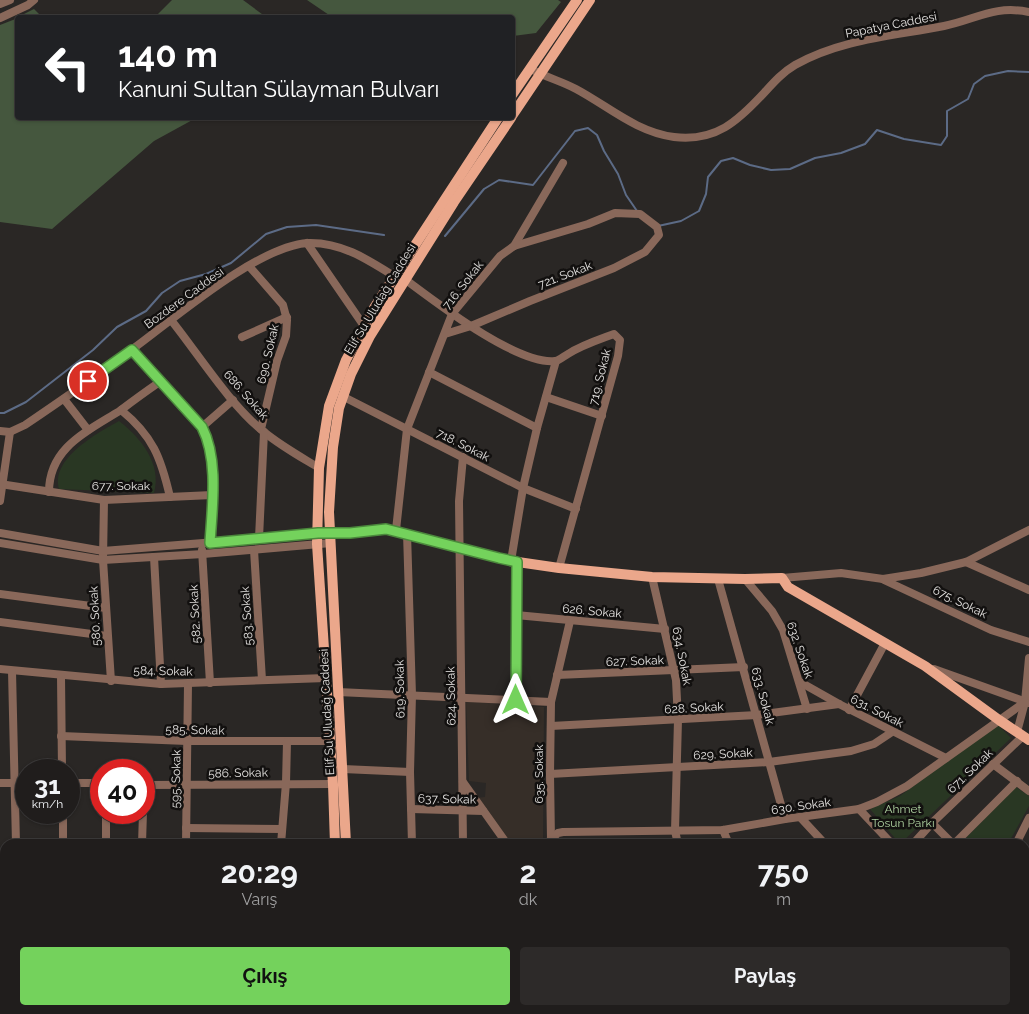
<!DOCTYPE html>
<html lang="tr">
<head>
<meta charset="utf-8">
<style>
	:root { --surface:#201d1c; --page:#2d2a29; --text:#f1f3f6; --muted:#a2a2a3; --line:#3d3b3b; --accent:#74d25c }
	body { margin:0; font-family:Raleway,sans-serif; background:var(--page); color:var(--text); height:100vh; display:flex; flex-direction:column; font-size:19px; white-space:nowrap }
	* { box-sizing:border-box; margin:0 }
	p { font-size:16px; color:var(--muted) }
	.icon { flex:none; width:28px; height:28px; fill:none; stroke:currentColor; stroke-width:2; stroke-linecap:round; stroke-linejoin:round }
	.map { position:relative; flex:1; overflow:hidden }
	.sheet { position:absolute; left:0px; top:839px; width:1030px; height:176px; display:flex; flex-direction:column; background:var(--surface); border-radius:15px 15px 0 0; box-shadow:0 1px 4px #0004,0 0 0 1px var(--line) }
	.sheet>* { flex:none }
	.banner { position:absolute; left:15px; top:15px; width:500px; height:105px; border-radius:5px; box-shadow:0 1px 4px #0004,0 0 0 1px var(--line); background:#202124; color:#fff; overflow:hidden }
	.speed { position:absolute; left:15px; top:759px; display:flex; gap:10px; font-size:25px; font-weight:700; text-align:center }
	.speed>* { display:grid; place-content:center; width:65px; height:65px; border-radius:50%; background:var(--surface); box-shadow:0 1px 4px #0004,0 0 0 1px var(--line); line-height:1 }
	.speed small { font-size:12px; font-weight:400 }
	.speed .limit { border:8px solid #d22; background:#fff; color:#111 }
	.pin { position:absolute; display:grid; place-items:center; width:42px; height:42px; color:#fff; margin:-21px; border:2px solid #fff; border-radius:50%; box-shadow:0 1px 5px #0007 }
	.me { position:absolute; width:55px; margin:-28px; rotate:0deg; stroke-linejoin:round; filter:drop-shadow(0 0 4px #0008) }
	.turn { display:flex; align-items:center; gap:18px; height:105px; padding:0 20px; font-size:22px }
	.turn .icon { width:65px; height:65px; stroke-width:2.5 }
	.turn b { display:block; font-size:35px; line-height:42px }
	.eta { display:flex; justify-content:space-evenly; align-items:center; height:85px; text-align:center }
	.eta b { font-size:30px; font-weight:700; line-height:35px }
	.cta { display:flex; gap:10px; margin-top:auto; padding:10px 20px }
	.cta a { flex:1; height:58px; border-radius:5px; background:var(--accent); color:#111; font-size:20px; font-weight:700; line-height:58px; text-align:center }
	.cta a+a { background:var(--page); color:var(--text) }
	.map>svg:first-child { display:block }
</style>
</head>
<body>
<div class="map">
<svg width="1029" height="1014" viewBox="0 0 1029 1014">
	<rect width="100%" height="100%" fill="#2a2725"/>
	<polygon fill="#362e28" points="466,701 544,707 543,839 540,844 510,844 476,798 485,797 486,783 469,781"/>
	<g fill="#293723">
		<path d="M119,421c22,17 43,43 35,72l-95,-4c-9,-30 38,-56 60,-68z"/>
		<polygon points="998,725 1011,738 900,844 870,809 900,796"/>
		<polygon points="1016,787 1029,796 1029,806 1008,844 960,844"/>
		<polygon points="453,1010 493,1010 496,1014 454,1014"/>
	</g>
	<g fill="#45573e">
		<polygon points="172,0 243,0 266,17 155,17"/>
		<polygon points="307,0 558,0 561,2 536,33 513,36 512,18 332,17"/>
		<polygon points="34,9 42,17 18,17"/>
		<polygon points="18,18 18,118 196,118 154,141 52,229 0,222 0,25"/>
	</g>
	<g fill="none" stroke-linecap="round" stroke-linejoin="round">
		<g stroke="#5c6b86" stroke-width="2">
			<polyline points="658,226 681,221 699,211 706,194 708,177 721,161 733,158 750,165 771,170 790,169 815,158 841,153 865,144 877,130 904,139 941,145 947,136 947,111 968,99 974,84 985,76 1008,71 1029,72"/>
			<polyline points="445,236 484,189 499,180 533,185 575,131 588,128 597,135 604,151 618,174 626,195 637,211"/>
			<polyline points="0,413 4,413 26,402 93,350 117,327 146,311 162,293 180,281 206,274 231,263 266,234 287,227 316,225 384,235"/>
		</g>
		<g stroke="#89685a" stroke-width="8">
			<polyline points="0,4 10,0"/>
			<polyline points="0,18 28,5 34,0"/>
			<path d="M531,69c14,8 30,12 45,20 32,17 60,43 98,48 42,5 64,-16 90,-44 10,-11 19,-21 31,-28 46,-26 99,-29 149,-39 33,-7 50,-21 85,-14"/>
			<polyline points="307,243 364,326"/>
			<polyline points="514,246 563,163"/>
			<polyline points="249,266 283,305 287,320 286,336 277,361 261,429"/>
			<path d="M406,280c31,23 111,85 149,81 4,0 9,-5 13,-7 14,-9 30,-14 46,-20l6,6 -2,16 -59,212"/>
			<path d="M171,320c28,35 59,85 93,112 17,14 37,25 55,36"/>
			<polyline points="242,337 287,317"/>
			<path d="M132,349c19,20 37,40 54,60 8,9 17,17 21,28 11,27 5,77 3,106"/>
			<polyline points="429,372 537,428"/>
			<polyline points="342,396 523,488 576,509"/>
			<polyline points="546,397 602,416"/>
			<polyline points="64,399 88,430"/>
			<path d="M121,410c32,26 40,48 49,87"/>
			<polyline points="202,427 233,400"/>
			<path d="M0,431l10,1 15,-7c37,-25 73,-50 109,-77 41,-30 124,-102 174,-105 33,-1 59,16 86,33"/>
			<polyline points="463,457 459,501 463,844"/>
			<polyline points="0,484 104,500 212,495"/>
			<path d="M49,492c0,-45 39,-61 72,-82 13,-10 27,-20 40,-29"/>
			<polyline points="104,500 103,560 111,681"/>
			<polyline points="0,501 10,432"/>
			<polyline points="396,530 407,429 452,314 500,256 514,246 588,224 615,213 640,214 657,227 659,235 645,252 614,268 530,301 471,326 445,334"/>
			<polyline points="0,533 103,551 330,533"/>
			<polyline points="407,533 412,695 410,772 412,844"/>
			<polyline points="259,538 264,432"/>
			<polyline points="0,543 103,560 203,554 331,543"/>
			<polyline points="202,550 210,683"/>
			<polyline points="254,550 262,680"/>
			<polyline points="154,557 161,684"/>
			<polyline points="511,561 523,488 537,428 556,361"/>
			<polyline points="966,562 1029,590"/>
			<polyline points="652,577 676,680 678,720 675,831 678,844"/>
			<polyline points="782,578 841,573 883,579 921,573 966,562 1029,530"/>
			<polyline points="718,579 785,819"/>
			<polyline points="745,579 772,611 783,630 807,709"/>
			<polyline points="884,580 991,630 1029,642"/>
			<polyline points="0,594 106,608"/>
			<polyline points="516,615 665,629"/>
			<polyline points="0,622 107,636"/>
			<polyline points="0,669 161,684 326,678"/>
			<polyline points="934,669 1029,703"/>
			<polyline points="12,671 16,844"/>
			<polyline points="557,675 744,667"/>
			<polyline points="61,676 62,770"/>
			<polyline points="800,682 839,704 946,758"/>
			<polyline points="338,692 551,702"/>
			<polyline points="516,700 517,561"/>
			<polyline points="849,710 885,643"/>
			<polyline points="551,726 757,715 839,704"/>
			<polyline points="1017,732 1025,702 1029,658"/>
			<polyline points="61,736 187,741 330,741"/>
			<polyline points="993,764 1029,791"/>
			<polyline points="343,769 410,772"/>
			<polyline points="550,774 769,762 851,751 874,744 892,732"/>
			<polyline points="463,782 507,844"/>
			<polyline points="0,783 26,783"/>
			<polyline points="69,783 101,783"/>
			<polyline points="144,785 333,784"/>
			<polyline points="411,809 483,811"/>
			<polyline points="859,809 892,844"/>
			<polyline points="63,812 63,844"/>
			<polyline points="106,812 106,844"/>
			<polyline points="800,817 825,844"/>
			<polyline points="932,823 953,844"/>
			<polyline points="186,828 282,829"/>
			<polyline points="723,830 729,844"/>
			<polyline points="551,840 550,774 551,702 570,621"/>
			<polyline points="142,844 143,812"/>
			<polyline points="186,844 188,684"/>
			<polyline points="281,844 286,783 287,742"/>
			<polyline points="546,844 558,833 563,832 723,830 785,819 859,809 877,802 907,786 1025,702"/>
			<polyline points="913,844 932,823 1023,736"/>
			<polyline points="954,844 1017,781"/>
			<polyline points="1016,844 1029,818"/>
			<polyline points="1025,918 1029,911"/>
			<polyline points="0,940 5,942"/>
			<polyline points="1025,984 1029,989"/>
			<polyline points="0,994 5,995"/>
			<polyline points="186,1010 186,1014"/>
			<polyline points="206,1010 344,1013"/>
			<polyline points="419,1010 419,1014"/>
			<polyline points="449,1010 450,1014"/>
			<polyline points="499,1010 502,1014"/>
			<polyline points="560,1010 563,1014"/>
			<polyline points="630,1010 635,1014"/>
			<polyline points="791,1010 794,1014"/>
			<polyline points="851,1010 854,1014"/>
			<polyline points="983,1010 987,1014"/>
			<polyline points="57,1014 58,1010"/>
			<polyline points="604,1014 625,1010"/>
			<polyline points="694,1014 699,1010"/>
			<polyline points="765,1014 770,1010"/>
			<polyline points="910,1014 914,1010"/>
		</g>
		<g stroke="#eba78b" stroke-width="10">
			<polyline points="512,95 577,0"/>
			<polyline points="512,116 590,0"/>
			<polyline points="330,533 350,533 386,529 511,561 559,568 652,577 745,579 782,578 788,587 925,666 999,720 1029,740"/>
			<polyline points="335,844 333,784 317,544 319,468 329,406 346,360 374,308 498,118"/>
			<polyline points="346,844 329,512 333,447 339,408 351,374 370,336 454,202 511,118"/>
			<polyline points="343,1010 344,1014"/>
			<polyline points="354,1010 354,1014"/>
		</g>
	</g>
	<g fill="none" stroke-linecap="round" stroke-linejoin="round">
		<defs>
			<path id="route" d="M88,381l44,-31 70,77c17,33 10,81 8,116l108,-10h32l36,-4 113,29 18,4 -1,138"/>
		</defs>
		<use href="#route" stroke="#4b883c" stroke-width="12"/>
		<use href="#route" stroke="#74d25c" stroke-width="9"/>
	</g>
	<g text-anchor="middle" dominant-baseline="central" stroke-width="5" stroke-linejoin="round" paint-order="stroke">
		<g font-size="12" fill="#e4e2e0" stroke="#12100f">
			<text transform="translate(891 25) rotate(-11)">Papatya Caddesi</text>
			<text transform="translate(565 275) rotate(-21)">721. Sokak</text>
			<text transform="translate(463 285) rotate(-52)">716. Sokak</text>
			<text transform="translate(184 298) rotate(-36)">Bozdere Caddesi</text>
			<text transform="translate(380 299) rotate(-59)">Elif Su Uludağ Caddesi</text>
			<text transform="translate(268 354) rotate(-77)">690. Sokak</text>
			<text transform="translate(600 377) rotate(-76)">719. Sokak</text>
			<text transform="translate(246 395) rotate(49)">686. Sokak</text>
			<text transform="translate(463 445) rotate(27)">718. Sokak</text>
			<text x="121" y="486">677. Sokak</text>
			<text transform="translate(960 602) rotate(26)">675. Sokak</text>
			<text transform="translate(592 611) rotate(5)">626. Sokak</text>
			<text transform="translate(195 614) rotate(-93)">582. Sokak</text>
			<text transform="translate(95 616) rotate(-93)">580. Sokak</text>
			<text transform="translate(247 616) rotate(-94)">583. Sokak</text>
			<text transform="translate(800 650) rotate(71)">632. Sokak</text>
			<text transform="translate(682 656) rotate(79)">634. Sokak</text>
			<text transform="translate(635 661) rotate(-2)">627. Sokak</text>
			<text transform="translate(163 671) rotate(1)">584. Sokak</text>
			<text transform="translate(400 689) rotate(-91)">619. Sokak</text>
			<text transform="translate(451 696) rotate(-91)">624. Sokak</text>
			<text transform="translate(763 696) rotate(75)">633. Sokak</text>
			<text transform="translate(694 708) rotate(-3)">628. Sokak</text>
			<text transform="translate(877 711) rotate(27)">631. Sokak</text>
			<text transform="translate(327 712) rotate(-93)">Elif Su Uludağ Caddesi</text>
			<text transform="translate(195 730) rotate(1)">585. Sokak</text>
			<text transform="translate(723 754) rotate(-3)">629. Sokak</text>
			<text transform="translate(970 771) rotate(-44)">671. Sokak</text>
			<text transform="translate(238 773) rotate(-1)">586. Sokak</text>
			<text transform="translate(539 774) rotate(-90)">635. Sokak</text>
			<text transform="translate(176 779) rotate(-89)">595. Sokak</text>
			<text transform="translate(447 799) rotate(1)">637. Sokak</text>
			<text transform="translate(801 806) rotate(-8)">630. Sokak</text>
		</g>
		<g font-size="12" fill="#aed1a0" stroke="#12100f">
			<text x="903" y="809">Ahmet<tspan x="903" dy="14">Tosun Parkı</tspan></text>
		</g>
	</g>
</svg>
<div class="speed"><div>31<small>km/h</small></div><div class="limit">40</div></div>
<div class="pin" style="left:88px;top:381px;background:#d93025"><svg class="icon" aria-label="arrive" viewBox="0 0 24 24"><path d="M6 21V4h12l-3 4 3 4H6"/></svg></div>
<svg class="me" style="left:516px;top:700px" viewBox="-20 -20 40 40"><path d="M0-17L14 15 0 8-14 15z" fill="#74d25c" stroke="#fff" stroke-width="4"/></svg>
<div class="banner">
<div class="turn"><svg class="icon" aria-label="left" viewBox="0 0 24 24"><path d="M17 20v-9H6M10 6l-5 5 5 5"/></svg><div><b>140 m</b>Kanuni Sultan Sülayman Bulvarı</div></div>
</div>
<section class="sheet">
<div class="eta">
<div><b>20:29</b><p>Varış</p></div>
<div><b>2</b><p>dk</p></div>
<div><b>750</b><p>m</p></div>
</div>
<div class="cta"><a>Çıkış</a><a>Paylaş</a></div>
</section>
</div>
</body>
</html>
